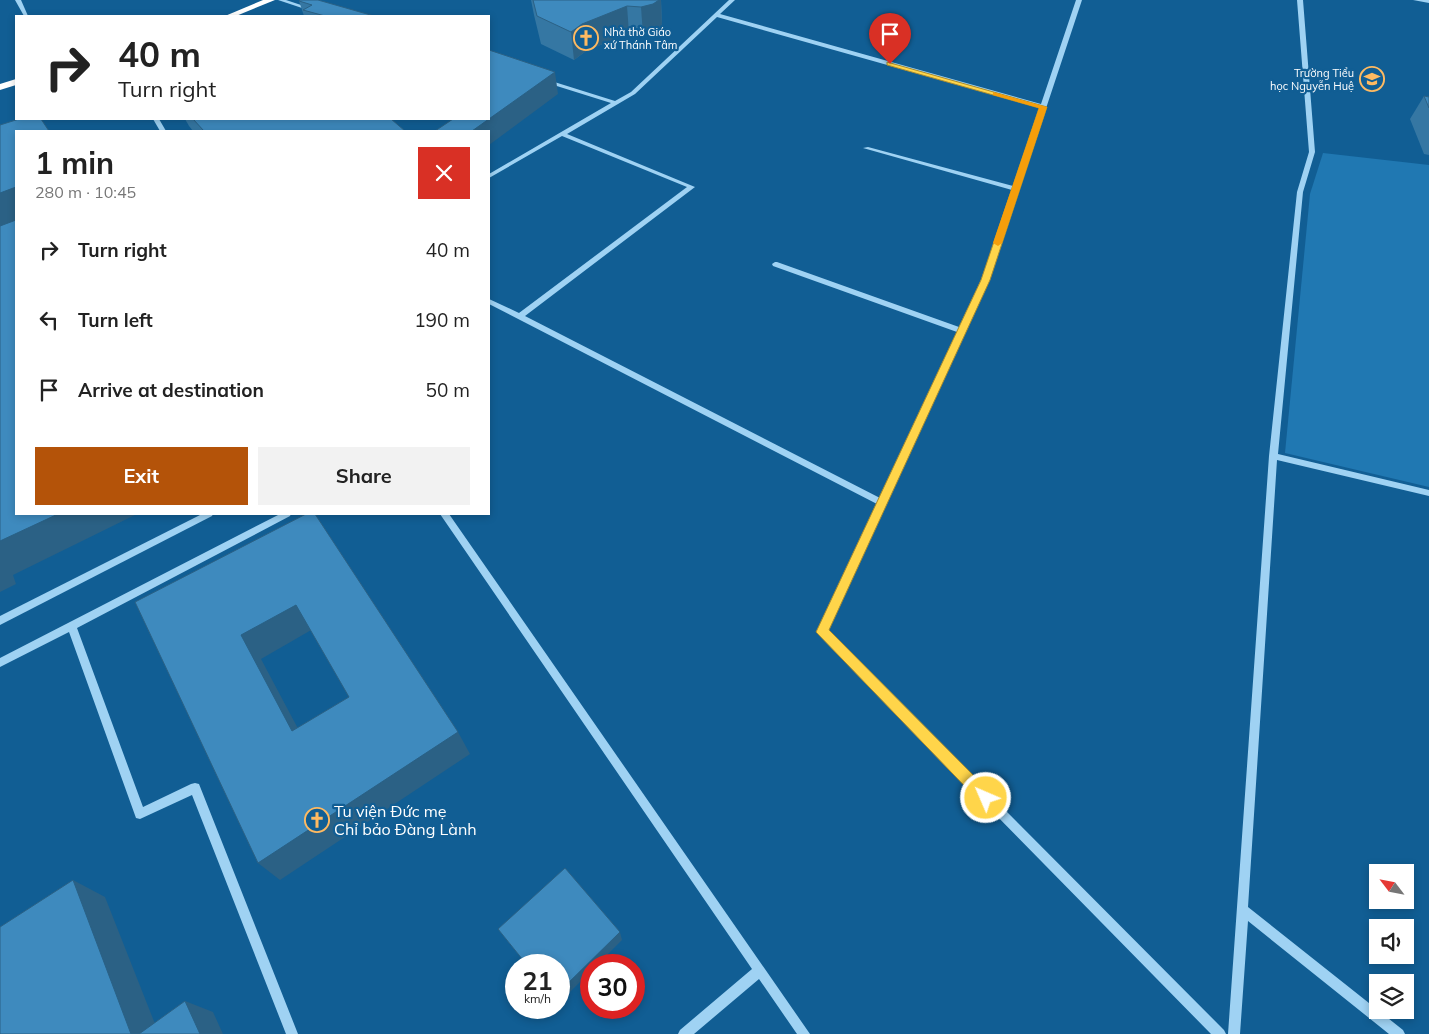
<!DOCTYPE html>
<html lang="en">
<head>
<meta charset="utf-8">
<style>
	:root { --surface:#fff; --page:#f2f2f2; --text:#222; --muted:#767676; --accent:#b45309 }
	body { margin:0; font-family:Mulish,sans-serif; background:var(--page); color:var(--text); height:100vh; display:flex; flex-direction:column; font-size:19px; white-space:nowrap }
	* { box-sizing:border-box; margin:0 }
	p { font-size:16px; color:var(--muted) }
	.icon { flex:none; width:28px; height:28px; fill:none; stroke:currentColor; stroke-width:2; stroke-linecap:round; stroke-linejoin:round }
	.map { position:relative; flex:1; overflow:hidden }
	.side { position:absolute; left:15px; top:130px; width:475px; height:385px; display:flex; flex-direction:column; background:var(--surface); border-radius:0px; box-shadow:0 2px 8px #0003 }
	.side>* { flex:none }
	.guide { position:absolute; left:15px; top:15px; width:475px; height:105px; border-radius:0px; box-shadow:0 2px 8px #0003; background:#fff; color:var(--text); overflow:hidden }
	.needle { width:32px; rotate:302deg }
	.tools { position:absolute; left:1369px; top:864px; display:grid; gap:10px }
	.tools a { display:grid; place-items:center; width:45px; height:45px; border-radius:0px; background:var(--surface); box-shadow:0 2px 8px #0003; font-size:25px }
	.speed { position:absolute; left:505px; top:954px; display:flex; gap:10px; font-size:25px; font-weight:700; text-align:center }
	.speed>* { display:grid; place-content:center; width:65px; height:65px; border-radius:50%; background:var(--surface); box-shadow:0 2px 8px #0003; line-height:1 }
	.speed small { font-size:12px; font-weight:400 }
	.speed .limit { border:8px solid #d22; background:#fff; color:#111 }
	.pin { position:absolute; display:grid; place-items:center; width:42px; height:42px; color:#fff; margin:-51px -21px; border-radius:50% 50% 50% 0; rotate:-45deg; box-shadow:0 0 5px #0007 }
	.pin .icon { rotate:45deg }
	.me { position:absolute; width:55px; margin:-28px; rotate:315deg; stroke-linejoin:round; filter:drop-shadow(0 0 4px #0008) }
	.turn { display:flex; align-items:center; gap:18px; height:105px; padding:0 20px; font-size:22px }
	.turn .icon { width:65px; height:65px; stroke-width:2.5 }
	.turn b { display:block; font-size:35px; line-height:42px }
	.round { display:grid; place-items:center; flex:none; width:52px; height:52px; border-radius:0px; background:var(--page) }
	.headline { display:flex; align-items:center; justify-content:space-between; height:85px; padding:0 20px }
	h1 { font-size:30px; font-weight:700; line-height:38px }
	.primary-button { display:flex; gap:10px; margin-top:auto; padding:10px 20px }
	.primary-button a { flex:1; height:58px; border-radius:0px; background:var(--accent); color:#fff; font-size:20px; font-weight:700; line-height:58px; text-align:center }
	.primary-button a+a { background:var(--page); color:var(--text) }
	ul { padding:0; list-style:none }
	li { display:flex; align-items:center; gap:15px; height:70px; padding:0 20px }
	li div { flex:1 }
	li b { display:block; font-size:19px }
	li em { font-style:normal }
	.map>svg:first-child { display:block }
</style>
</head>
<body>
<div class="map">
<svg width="1429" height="1034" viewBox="0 0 1429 1034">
	<rect width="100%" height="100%" fill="#115e94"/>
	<polygon fill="#2078b2" points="1323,153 1429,165 1429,487 1285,453 1310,194"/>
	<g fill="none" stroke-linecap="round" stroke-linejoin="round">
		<g fill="#9fd2f3" fill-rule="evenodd">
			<polygon points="15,0 21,0 28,16 24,16"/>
			<polygon points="278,0 286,0 313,9 308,10"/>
			<path d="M729,0h6l-15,14 321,90 35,-104h6l-93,280 -162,351 397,399 2,4h-15l-392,-399 -2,-3 60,-128 -388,-200v-5l30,14 168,-126 -125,-51 -73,42v-4l122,-71 -67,-21v-2h4l67,21 16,-9zM717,17l323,91 -27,78 -145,-39 -5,1 149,42 -31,90 -22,47 -182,-65h-2l-3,2 1,2 184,66 -77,166 -355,-182 170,-129 -128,-53 68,-40z"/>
			<polygon points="1297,0 1303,0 1315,152 1303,192 1278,454 1429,490 1429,496 1277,460 1248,907 1403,1030 1405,1034 1389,1034 1248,921 1240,1034 1228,1034 1269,456 1297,192 1309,152"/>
			<polygon points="1413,0 1429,0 1429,3"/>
			<polygon points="153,119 159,119 166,131 160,131"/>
			<polygon points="202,514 213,514 212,516 0,625 0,616"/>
			<polygon points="280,514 291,514 290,516 77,628 143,807 191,784 195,783 199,784 298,1034 286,1034 192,795 140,819 136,818 69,632 0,667 0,658"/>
			<polygon points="440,514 449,514 810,1034 797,1034 759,979 694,1034 678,1034 680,1030 752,969"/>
		</g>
		<g fill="#fff" fill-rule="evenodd">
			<polygon points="263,0 275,0 236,16 225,16"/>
			<polygon points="16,79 16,85 0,90 0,84"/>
		</g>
	</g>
	<g fill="#3577a3">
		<polygon points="531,0 661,0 662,24 660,27 655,31 643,35 629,33 586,51 574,60 541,44 534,15"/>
		<polygon points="299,1 374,16 304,16"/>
		<polygon points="1424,96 1429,97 1429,155 1424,154 1410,119"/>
		<polygon points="185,119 391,119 405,131 193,131 189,126"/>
	</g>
	<g fill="#2b6185">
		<polygon points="655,0 661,0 662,24 660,27 655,31 643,35 641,7"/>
		<polygon points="627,6 629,33 586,51 574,60 571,32 582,24"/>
		<polygon points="555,72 558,94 489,145 489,131 472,131"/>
		<polygon points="16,187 16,223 0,229 0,193"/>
		<polygon points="58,514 137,514 13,575 16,584 0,592 0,541"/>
		<polygon points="296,605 313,629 261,659 311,753 292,731 241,635"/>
		<polygon points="458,732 470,754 280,880 258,863"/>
		<polygon points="73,880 105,897 159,1034 131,1034"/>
		<polygon points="620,932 622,940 597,965 591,965 591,971 559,1003 559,992"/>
		<polygon points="185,1001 213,1012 223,1034 200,1034"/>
	</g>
	<g fill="#3e8abe" stroke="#2b6185" fill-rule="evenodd">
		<polygon points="300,0 318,0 374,16 325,16 303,10 312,5 299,1"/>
		<polygon points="533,0 659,0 653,4 641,7 627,6 582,24 571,32 537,16"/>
		<polygon points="489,50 555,72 472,131 435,131 453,119 489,119"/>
		<polygon points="1424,96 1429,97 1429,108"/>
		<polygon points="19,119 41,119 49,131 16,131 16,187 0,193 0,125"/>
		<polygon points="193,119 391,119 405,131 204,131"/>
		<polygon points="16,220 16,514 58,514 0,541 0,226"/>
		<path d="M306,514h9l143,218 -200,131 -123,-261zM296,605l53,92 -57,34 -51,-96z"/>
		<polygon points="565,868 620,932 559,992 559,965 527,965 498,929"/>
		<polygon points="73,880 131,1034 0,1034 0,927"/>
		<polygon points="185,1001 200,1034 139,1034"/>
	</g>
	<polygon fill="#ffd54a" stroke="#a68a30" points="887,62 1047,107 990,280 829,630 991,793 993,798 991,803 986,805 981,803 816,632 981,280 1039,108 887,65"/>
	<polygon fill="#f59e0b" points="993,92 1047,107 1002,243 998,246 993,243 1039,108 993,95"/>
	<defs>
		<symbol id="church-ring" viewBox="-11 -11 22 22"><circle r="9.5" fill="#115e94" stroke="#ffba61" stroke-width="1.5"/><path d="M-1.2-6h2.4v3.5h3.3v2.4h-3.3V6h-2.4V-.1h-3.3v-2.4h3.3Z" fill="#ffba61"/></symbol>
		<symbol id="school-ring" viewBox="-11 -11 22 22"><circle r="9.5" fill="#115e94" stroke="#ffba61" stroke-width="1.5"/><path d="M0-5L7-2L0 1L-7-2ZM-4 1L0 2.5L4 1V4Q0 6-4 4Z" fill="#ffba61"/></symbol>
	</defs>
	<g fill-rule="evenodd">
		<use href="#church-ring" x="572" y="24" width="28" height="28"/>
		<use href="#school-ring" x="1358" y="65" width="28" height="28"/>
		<use href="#church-ring" x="303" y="806" width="28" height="28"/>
	</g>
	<g text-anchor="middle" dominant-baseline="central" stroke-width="4.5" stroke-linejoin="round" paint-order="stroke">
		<g font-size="11" fill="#fff" stroke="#115e94" text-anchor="start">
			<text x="604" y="32">Nhà thờ Giáo<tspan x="604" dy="13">xứ Thánh Tâm</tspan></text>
			<text x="1354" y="73" text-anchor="end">Trường Tiểu<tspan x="1354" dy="13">học Nguyễn Huệ</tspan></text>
		</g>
		<g font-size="16" fill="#fff" stroke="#115e94" text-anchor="start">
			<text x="334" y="811">Tu viện Đức mẹ<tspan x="334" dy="18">Chỉ bảo Đàng Lành</tspan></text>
		</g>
	</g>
</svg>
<div class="tools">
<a><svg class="needle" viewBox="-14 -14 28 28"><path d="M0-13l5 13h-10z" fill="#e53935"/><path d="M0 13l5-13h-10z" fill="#767676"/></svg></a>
<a><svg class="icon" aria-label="sound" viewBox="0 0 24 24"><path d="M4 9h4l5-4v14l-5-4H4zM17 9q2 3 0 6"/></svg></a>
<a><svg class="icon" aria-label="layers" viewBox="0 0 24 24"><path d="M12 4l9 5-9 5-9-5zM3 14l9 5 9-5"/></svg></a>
</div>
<div class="speed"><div>21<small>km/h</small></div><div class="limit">30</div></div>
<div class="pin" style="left:890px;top:64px;background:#d93025"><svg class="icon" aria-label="arrive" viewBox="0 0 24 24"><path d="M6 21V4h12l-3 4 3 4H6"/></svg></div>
<svg class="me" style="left:986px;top:798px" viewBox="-20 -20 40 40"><circle r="17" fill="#ffd54a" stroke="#fff" stroke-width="3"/><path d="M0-11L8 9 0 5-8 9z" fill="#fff"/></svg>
<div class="guide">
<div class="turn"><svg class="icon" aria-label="right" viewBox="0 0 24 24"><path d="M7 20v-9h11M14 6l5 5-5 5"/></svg><div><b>40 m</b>Turn right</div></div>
</div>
<section class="side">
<div class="headline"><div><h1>1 min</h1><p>280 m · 10:45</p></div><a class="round" style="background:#d93025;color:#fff"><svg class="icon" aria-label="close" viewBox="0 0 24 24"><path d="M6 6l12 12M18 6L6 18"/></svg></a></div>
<ul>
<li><svg class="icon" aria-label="right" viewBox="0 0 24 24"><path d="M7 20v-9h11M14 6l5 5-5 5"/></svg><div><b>Turn right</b></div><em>40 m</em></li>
<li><svg class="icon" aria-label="left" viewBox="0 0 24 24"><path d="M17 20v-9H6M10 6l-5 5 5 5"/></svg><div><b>Turn left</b></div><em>190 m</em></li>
<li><svg class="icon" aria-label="arrive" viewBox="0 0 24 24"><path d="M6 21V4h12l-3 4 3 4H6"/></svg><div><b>Arrive at destination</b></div><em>50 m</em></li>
</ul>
<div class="primary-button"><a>Exit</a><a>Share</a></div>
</section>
</div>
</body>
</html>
